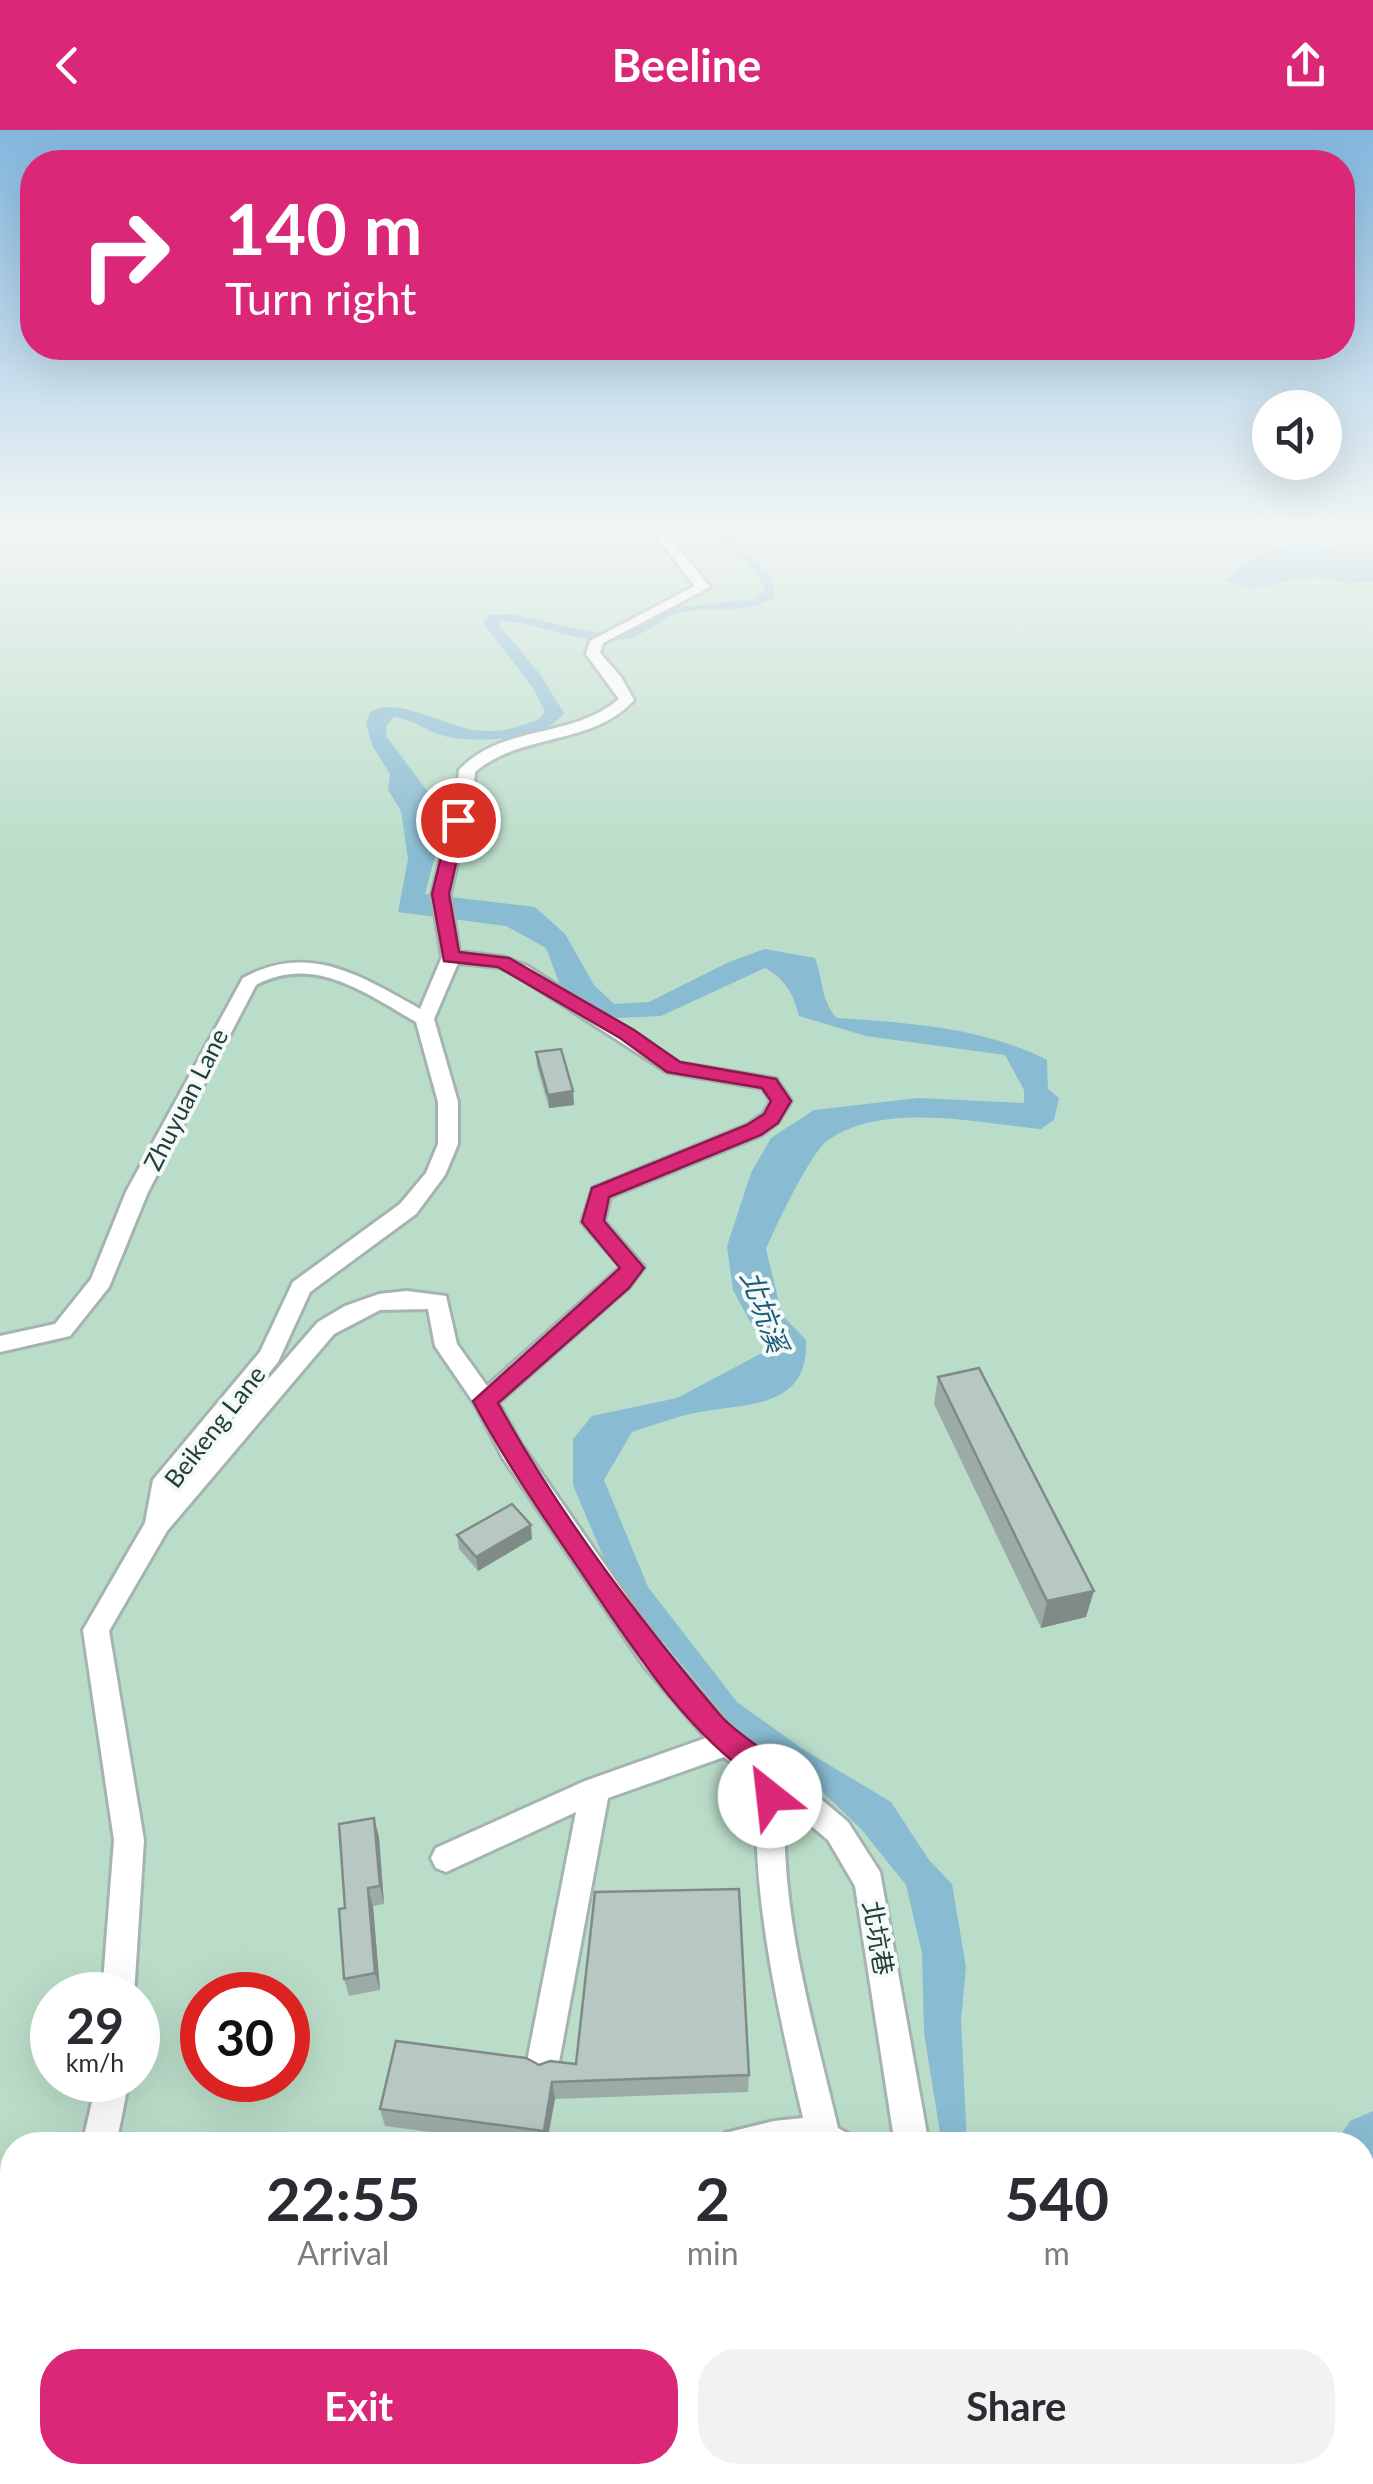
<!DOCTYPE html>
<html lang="en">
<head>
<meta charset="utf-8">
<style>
	:root { --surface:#fff; --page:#f2f2f3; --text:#2b2b33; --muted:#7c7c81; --accent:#db2777 }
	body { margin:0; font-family:Lato,"Noto Sans TC",sans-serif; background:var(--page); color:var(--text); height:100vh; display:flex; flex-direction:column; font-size:38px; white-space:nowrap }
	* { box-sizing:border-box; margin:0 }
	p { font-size:32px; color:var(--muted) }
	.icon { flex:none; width:55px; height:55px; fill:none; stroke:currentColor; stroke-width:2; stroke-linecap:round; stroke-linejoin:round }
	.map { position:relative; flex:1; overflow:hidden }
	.side { position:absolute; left:0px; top:2002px; width:1375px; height:352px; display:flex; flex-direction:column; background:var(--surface); border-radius:40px 40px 0 0; box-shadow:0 10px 40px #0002 }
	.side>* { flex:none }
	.top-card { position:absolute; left:20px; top:20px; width:1335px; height:210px; border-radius:40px; box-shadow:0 10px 40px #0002; background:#db2777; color:#fff; overflow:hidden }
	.fabs { position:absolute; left:1252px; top:260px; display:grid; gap:20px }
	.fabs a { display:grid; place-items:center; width:90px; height:90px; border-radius:50%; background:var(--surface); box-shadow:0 10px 40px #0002; font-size:50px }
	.speed { position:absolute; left:30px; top:1842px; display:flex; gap:20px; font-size:50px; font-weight:700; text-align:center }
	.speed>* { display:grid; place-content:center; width:130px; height:130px; border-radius:50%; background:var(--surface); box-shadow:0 10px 40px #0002; line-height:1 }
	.speed small { font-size:25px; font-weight:400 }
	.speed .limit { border:15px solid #d22; background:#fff; color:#111 }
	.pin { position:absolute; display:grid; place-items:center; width:85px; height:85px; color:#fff; margin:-42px; border:5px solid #fff; border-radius:50%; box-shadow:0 2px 10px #0007 }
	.me { position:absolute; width:110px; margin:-55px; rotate:331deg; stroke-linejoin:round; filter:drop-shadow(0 0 8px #0008) }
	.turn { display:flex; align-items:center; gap:35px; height:210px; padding:0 40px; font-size:45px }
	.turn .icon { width:130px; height:130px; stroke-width:2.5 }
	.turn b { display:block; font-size:70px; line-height:85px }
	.eta { display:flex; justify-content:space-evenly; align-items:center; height:170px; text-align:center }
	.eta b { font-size:60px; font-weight:700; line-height:70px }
	.button { display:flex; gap:20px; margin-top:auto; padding:20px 40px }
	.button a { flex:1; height:115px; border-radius:40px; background:var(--accent); color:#fff; font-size:40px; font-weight:700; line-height:115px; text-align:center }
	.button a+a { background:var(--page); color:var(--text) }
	header { display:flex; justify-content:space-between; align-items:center; height:130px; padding:0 40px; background:var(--accent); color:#fff; font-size:45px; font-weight:700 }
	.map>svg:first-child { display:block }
</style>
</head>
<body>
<header><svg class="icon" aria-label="back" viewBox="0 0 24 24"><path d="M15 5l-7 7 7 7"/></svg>Beeline<svg class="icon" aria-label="share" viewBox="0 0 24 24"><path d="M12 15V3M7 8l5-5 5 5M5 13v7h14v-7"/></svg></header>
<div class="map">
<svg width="1373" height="2354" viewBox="0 0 1373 2354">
	<rect width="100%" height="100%" fill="#e2ece9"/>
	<path fill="#baddc9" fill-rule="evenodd" d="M0,398h1373v1956h-1373zM52,1865h86v85h-86zM202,1865h86v85h-86zM12,2015h1350v327h-1350z"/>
	<g fill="#89bcd2">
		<path d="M713,398h12l48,50 1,20c-29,17 -61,8 -92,14 -19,3 -32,20 -49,25 -43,13 -88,-13 -131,-16l-3,4 41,49 24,39c-18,28 -96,32 -126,21 -16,-6 -26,-15 -44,-17l-7,8 -1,11 42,56 13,43 -16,59 110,13 30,27 29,51 20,19 35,-2 80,-40 36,-13 50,9c8,21 6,44 22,60 72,5 145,9 210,42l1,29 11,9 -5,22 -13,9c-63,-6 -159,-28 -214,12 -17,13 -51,85 -61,108l16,66 24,25c3,69 -58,63 -106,72 -23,4 -46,13 -68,20l-28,48 44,107 89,115 64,46 90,54 38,58 23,24 14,83 -5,53 6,125h-25l-18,-112 -2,-80 -16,-68 -44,-55 -53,-51 -71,-48 -122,-144 -43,-102v-46l19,-23 85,-18 89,-47 -33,-61 -6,-44 24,-73 20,-35 43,-28 104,-12 106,5v-13l-19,-35 -139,-19 -67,-20c-6,-23 -13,-36 -34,-48l-104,48 -44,2 -26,-10 -31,-23 -14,-37 -40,-22 -108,-14 10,-53 -7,-48 -13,-21 2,-16 -18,-29 -6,-22 5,-12c34,-15 77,20 115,20 18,1 36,-5 53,-12l6,-7 -12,-24 -50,-65 6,-8 22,-1 80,18 23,-1 54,-23 89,-9 8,-10c-13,-25 -35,-39 -52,-61z"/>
		<path d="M1309,413l36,9h28v30l-27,1 -30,-6 -63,11 -27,-7c17,-25 54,-35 83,-38z"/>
		<polygon points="1373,1981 1373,2053 1363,2061 1362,2015 1334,2015 1350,1991"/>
	</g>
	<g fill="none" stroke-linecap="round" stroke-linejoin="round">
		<defs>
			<g id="minor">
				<path d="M650,398h12l48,59 -107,56 -3,10 21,24 13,23c-41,46 -112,32 -159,72l-2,22 -23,100 9,58 44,5 24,9 152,97 97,16 15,22 -13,21 -17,13 -151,62 -6,24 40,46 -15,20 -131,116 23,41 143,206 73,84 45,32 66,56 32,50 49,273h-34l-40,-259 -27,-46 -43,-36c-5,110 28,218 53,324l9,5 5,12h-132l5,-12 49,-12 29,-3c-26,-112 -52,-222 -46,-337l-33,-24 -116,41 -49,264 -5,11 -11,5 -11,-5 -5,-11 49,-250 -130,60 -10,-4 -5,-10 5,-10 149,-67 121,-43 -62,-72 -141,-208 -27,-52 -41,-60 -7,-37 -48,1 -46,24 -167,197 -58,100 35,209 -10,155h-32l12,-155 -31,-210 62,-107 8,-43 107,-128 33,-70 107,-78 26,-31 12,-29v-42l-22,-80c-51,-29 -102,-68 -160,-37l-108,207 -39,95 -39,49 -70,16v-16l55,-12 36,-45 35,-87 117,-214c66,-36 118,-2 177,31l22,-52 -10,-63 25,-100 2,-24c43,-46 114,-31 160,-71l-33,-45 4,-13 105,-55zM458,833l41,4 16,7 152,98 95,16 9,13 -8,13 -16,11 -154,63 -11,34 39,45 -134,119 -30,-42 -11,-48 -39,-5 -28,3 -34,12 -27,16 -122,140 82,-100 32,-70 106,-78 29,-39 13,-31v-42l-24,-83z"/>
				<polygon points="97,1950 129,1950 116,2015 82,2015"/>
				<polygon points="12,2206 12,2273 0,2278 0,2211"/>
				<polygon points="770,2342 842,2342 838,2354 765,2354"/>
				<polygon points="1098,2342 1170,2342 1175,2354 1102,2354"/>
				<polygon points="1226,2342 1271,2342 1276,2354 1230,2354"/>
			</g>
		</defs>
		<use href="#minor" stroke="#a5b4b1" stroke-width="6"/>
		<use href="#minor" fill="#fff" fill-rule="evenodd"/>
	</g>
	<g fill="#9daba7">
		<polygon points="536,922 573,961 574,975 549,978 537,936"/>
		<polygon points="938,1247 1086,1487 1041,1498 934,1274"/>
		<polygon points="457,1405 532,1409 478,1441 459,1419"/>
		<polygon points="374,1688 379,1707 384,1774 373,1776 380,1860 349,1866 344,1849 345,1778"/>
		<polygon points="576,1934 749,1945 748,1962 555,1969 547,2015 527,2015 385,1996 380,1979 539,1935"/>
		<polygon points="649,2342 648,2354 593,2354 592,2348"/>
		<polygon points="1331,2342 1362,2342 1373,2354 1339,2354"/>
	</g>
	<g fill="#808b88">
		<polygon points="573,961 574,975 549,978 548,965"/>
		<polygon points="531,1395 532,1409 478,1441 476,1427"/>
		<polygon points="1094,1461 1086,1487 1041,1498 1047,1471"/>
		<polygon points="374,1688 379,1707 384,1774 380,1756"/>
		<polygon points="368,1758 373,1776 380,1860 375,1843"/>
		<polygon points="552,1952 555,1969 546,2015 544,2001"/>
	</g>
	<g fill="#b7c7c2" stroke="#808b88" stroke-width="2.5">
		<polygon points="561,919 573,961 548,965 536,922"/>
		<polygon points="979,1238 1094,1461 1047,1471 938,1247"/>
		<polygon points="512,1374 531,1395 476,1427 457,1405"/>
		<polygon points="374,1688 380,1756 368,1758 375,1843 344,1849 339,1779 345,1778 339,1694"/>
		<polygon points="739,1759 749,1945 552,1952 544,2001 380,1979 396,1911 526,1928 539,1935 550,1931 576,1934 595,1762"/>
		<polygon points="601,2008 635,2015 599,2015"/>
		<polygon points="1362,2223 1373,2237 1373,2354 1360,2354 1352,2342 1362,2342"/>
		<polygon points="429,2342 459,2342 465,2354 415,2354"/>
		<polygon points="486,2342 502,2342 509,2354 472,2354"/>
		<polygon points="593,2342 647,2342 646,2354 592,2348"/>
	</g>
	<linearGradient id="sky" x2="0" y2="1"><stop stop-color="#82b7df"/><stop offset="0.55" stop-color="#f2f6f5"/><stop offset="1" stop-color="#f2f6f5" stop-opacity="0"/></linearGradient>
	<rect width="1373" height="727" fill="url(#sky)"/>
	<path fill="#db2777" stroke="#8e194d" stroke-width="2.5" d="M458,686l8,4 -17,74 10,58 50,6 125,72 46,32 96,17 15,22 -13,22 -17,12 -152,62 -5,24 40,47 -15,20 -131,115c59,108 143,219 222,312 27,32 82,44 60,91l-10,4 -10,-4 -5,-10 2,-16c-74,-52 -122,-129 -173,-204 -39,-57 -78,-113 -111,-175l147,-133 -38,-46 10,-34 155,-63 17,-11 7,-13 -9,-13 -95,-16 -47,-34 -122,-71 -54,-6 -12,-67 18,-74z"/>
	<g text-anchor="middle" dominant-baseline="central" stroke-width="8" stroke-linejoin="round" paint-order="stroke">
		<g font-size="25" fill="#223d3a" stroke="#f2f9f6">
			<text transform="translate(185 969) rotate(-63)">Zhuyuan Lane</text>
			<text transform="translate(214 1296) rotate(-52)">Beikeng Lane</text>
			<text transform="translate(879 1808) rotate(80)">北坑巷</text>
		</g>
		<g font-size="28" font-style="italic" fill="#1b5d7a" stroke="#f2f9f6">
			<text transform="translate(765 1181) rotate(70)">北坑溪</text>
		</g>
	</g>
</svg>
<div class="fabs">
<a><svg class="icon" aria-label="sound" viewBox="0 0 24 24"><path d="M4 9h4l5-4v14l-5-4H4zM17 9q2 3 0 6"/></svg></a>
</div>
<div class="speed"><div>29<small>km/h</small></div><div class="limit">30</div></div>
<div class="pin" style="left:458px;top:690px;background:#d93025"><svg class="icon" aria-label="arrive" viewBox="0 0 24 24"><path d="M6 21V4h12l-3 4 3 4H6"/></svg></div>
<svg class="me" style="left:770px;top:1666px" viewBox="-20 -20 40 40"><circle r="19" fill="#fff"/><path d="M0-13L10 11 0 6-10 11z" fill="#db2777"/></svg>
<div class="top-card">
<div class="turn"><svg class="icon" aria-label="right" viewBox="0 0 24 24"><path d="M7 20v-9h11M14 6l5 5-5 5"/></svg><div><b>140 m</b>Turn right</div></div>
</div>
<section class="side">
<div class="eta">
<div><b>22:55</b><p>Arrival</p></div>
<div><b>2</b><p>min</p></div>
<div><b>540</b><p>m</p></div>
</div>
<div class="button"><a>Exit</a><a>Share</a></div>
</section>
</div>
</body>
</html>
